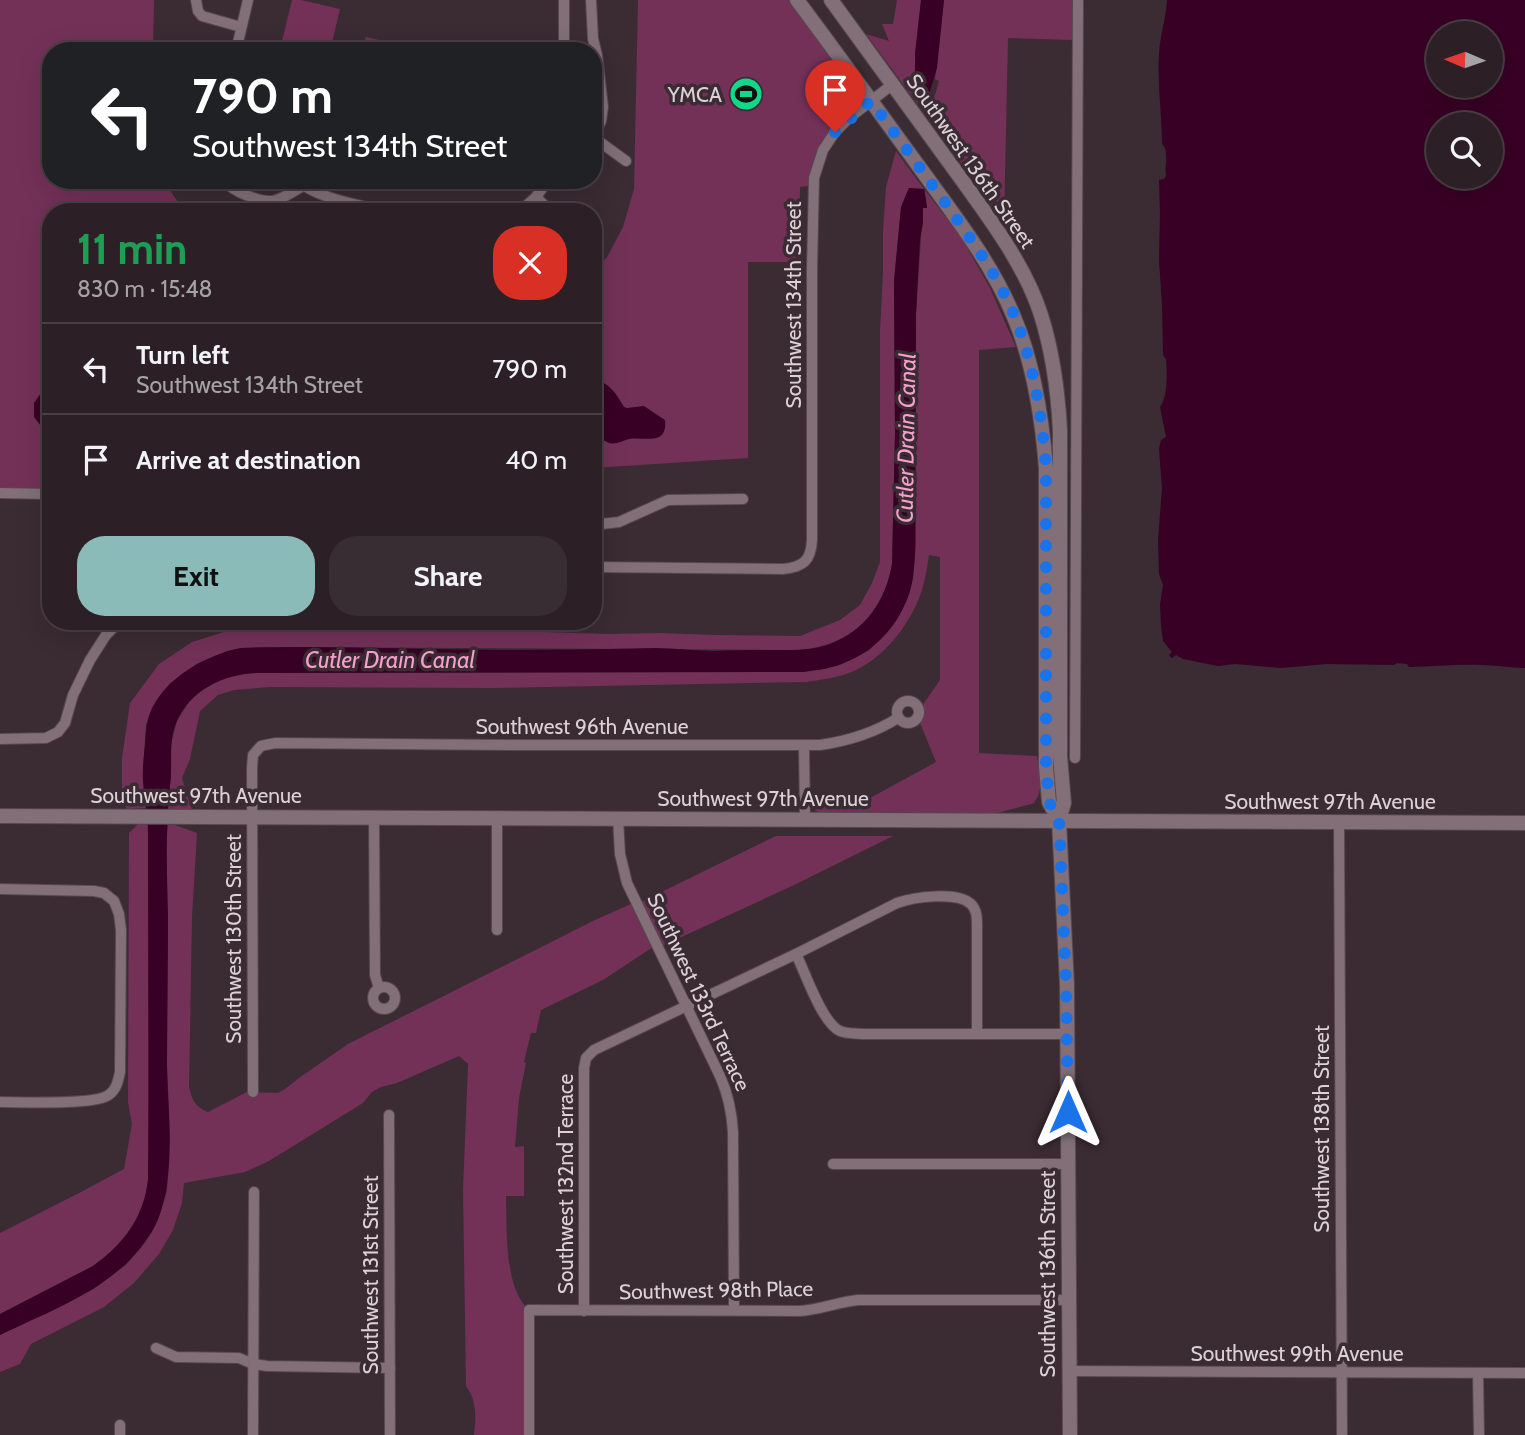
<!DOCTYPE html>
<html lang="en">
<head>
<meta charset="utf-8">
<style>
	:root { --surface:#2c2026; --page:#382d32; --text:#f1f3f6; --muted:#a6a3a7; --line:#483e43; --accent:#8bbbb9 }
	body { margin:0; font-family:Cabin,sans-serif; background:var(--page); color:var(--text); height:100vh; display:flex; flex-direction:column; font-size:26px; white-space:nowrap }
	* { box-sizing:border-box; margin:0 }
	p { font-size:23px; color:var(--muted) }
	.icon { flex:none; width:38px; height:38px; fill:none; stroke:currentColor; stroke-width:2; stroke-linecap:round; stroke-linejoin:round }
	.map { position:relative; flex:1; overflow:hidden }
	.panel { position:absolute; left:42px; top:203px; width:560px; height:427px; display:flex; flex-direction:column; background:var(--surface); border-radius:28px; box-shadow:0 7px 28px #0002,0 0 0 2px var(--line) }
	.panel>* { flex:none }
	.hud { position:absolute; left:42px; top:42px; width:560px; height:147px; border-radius:28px; box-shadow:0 7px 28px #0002,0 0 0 2px var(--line); background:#202124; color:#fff; overflow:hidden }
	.needle { width:46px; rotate:272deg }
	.fabs { position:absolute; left:1426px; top:21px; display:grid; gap:14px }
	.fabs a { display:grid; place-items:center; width:77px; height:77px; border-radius:50%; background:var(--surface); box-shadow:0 7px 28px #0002,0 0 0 2px var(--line); font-size:35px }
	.pin { position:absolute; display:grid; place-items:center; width:60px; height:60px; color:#fff; margin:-72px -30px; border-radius:50% 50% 50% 0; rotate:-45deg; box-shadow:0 0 7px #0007 }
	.pin .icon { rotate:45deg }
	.me { position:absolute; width:77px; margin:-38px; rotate:0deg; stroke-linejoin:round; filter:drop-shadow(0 0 5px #0008) }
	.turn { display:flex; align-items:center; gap:24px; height:147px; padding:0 35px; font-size:32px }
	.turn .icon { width:91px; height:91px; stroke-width:2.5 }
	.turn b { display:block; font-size:49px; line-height:60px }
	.round { display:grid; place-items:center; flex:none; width:74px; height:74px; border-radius:28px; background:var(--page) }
	.summary { display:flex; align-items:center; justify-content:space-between; height:119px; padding:0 35px }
	h1 { font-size:42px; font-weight:700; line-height:52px; color:#1e9e55 }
	.primary-button { display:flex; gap:14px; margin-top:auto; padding:14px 35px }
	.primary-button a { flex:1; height:80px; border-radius:28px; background:var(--accent); color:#111; font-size:28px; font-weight:700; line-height:80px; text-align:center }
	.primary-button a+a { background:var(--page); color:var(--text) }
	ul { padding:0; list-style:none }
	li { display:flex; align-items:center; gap:21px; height:91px; padding:0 35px; border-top:2px solid var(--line) }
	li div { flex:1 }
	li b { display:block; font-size:26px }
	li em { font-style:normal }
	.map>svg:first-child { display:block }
</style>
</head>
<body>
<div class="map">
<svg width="1525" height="1435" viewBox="0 0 1525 1435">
	<rect width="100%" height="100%" fill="#3b2b33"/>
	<g fill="#733158">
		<polygon points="0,0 154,0 153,51 51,51 51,180 165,180 173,195 185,212 51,212 51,489 0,488"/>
		<polygon points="292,0 301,0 340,9 330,51 321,51 282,41"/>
		<path d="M638,0h152l62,86 3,7 -1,7c-24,32 -39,43 -46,86l-8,1 -1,75h-51v196l-155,10v-195l14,-16 16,-30 11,-38z"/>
		<polygon points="897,0 921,0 915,54 916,78 911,79 915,99 919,101 930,102 934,98 939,81 935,79 944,0 1072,0 1072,40 1008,38 1004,221 866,34 889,41 882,24 893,24"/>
		<polygon points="366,37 412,48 411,51 362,51"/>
		<path d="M896,151l28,38 -15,-1 -1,2 -7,17 -7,74 1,154 -3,129c-9,53 -40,80 -92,86l-533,-3 -26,1 -14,3 -29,12 -29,21 -23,40 -3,47 3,37 -19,1 -5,-9v-42l8,-55 29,-39 33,-22 48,-15 208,2 160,5 51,-1 55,2 86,1 40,-16 20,-15 12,-22 8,-21v-231l3,-60v-41l3,-43z"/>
		<path d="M925,190l36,47 29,51 26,59 -37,3v403l58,3c2,14 8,35 -3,46l1,1 -38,10 -173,1 -8,-3 -6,-8 49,1 77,-42 -16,-39 4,-10 -2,-7 18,-26v-123l-11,-2c-2,13 -4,26 -8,38 -12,33 -38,67 -72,80 -14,5 -29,7 -43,9l-314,6 -222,-1 -36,3 -16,5 -18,16 -10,48 -8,19 10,32 -24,-1 3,-34v-31l6,-23 15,-24 27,-17 17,-6 20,-1 547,-1 21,-3 16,-4 30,-15 36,-48 7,-23 3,-34v-231l7,-106 4,-1z"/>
		<path d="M138,824h10l1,330c-1,12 0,25 -2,38 -6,30 -29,56 -54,74l-93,48v-81l79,-40 45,-24 8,-45 -4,-22 1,-269z"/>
		<path d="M168,825h7l22,8 -5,84 -3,170c3,13 6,20 19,25l39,-20 31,1 7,-4 14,-11 49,-34 247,-124 38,-17 20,44 -50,33 -62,30 -5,23h-5l-7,29 2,1 -7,35 -4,49 9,-1v50h-18c1,32 -2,84 19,110l1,129h-52c2,-18 3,-34 -8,-49l-3,-196 5,-126 -9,-8 -62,27 -16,4 -9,5 -9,11 -94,58 -24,11 -61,11 -2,20 -9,27 -14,24 -25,29 -30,24 -73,37 -11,20 -20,8v-37l94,-46 14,-11 18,-13 11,-13 15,-20 6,-12 9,-29 3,-55 -3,-70 1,-147 -2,-73z"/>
		<polygon points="776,836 893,836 792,886 662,946 641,902"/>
	</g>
	<g fill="#380025" fill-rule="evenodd">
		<polygon points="921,0 944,0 937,68 928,98 918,97 915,72 915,54"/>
		<path d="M1167,0h358v668c-15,0 -30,-3 -44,-3 -25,-1 -49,2 -72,2l-2,-3 -10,-1 -3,2 -67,-1 -46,4 -46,-4 -17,2 -35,-7 -7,-4 -4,3 -3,-3 3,-3 -9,-11 -2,-15 -1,-21 3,-20 -4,-11 -1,-34 4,-51 -3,-40 2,-9 5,-3 -6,-30c8,-10 7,-36 6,-48l-3,-4 -1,-50 -3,-45 1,-46 -1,-34 5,-1 2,-3c-2,-10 4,-24 -4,-32 0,-30 -5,-60 -3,-90 1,-19 7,-35 8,-54zM1438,33h53v53h-53zM1491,124v53h-53v-53z"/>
		<path d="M909,188l15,1 3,19h-4v15l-3,16 -4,75 -1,240c-1,16 -2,33 -9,48 -12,29 -36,52 -65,62 -12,5 -25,6 -38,8l-547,1c-34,2 -66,17 -80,50 -8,21 -3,42 -6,63 -5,44 -3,88 -2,132 0,50 -1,99 -1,149 1,49 11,123 -16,166 -33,54 -97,76 -151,102v-21l93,-48c31,-22 51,-49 55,-87 1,-115 0,-230 0,-345 0,-18 -4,-35 -5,-53 -1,-12 1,-25 2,-37 1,-11 1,-21 5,-31 14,-35 56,-58 91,-65 91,-3 181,2 271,2 48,0 96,-1 144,-2 19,0 39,3 58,3 20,-1 39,-1 59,-1 19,0 39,1 57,-6 35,-13 56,-44 62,-80l3,-129 -1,-154 7,-74z"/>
		<polygon points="51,379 51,422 41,426 34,417 34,403"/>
		<path d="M593,379c16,3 23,14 31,28l3,1 17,-2 21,14c3,27 -22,16 -36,19 -7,2 -15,7 -22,3 -5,-2 -9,-7 -14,-10z"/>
	</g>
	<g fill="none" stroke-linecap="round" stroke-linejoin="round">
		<defs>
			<g id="minor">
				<polyline points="196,0 198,11 202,16 241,27"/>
				<polyline points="591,0 593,39 597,55 603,107 601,121 598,127 593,130"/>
				<polyline points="236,51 248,0"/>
				<polyline points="564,51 564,0"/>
				<polyline points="593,134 600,142 626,161"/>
				<path d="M223,180c7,7 14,12 23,15 28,12 32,5 57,-9"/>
				<path d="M296,180c25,20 61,24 91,32"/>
				<polyline points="536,197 551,212"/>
				<polyline points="519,212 536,197 548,180"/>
				<polyline points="593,254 595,256"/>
				<polyline points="0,493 51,494"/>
				<polyline points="593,525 619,522 668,500 743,499"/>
				<path d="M593,567l190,2c20,-2 28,-8 29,-29v-271l2,-91 9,-28 12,-18 14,-14 44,-34"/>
				<circle cx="908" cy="712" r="11"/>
				<polyline points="0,739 46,738 58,732 65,723 73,695 90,660 106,635 120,621"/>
				<polyline points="804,746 805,820"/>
				<polyline points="1075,758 1078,0"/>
				<polyline points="374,817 375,975 379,988"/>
				<path d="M618,818l2,36 7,29 93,193c8,18 12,36 13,57l1,177"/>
				<polyline points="497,819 497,930"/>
				<polyline points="1339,823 1342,1435"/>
				<path d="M0,889l94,2 10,2 10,8 5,13 2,16 -1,142c-2,10 -4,19 -13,24 -16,9 -85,6 -107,6"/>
				<path d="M796,954c9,18 26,69 44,77 7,3 15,2 22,3h205"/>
				<circle cx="384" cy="998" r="11"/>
				<path d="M253,1092l-1,-324 1,-13 8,-9 14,-3 234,2h311c28,-4 54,-12 78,-27"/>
				<polyline points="389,1115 390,1435"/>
				<polyline points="833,1164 1068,1164"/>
				<path d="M584,1311v-243l2,-10 8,-8 202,-96 101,-51c17,-6 60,-12 74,1 6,6 6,14 6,22v108"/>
				<polyline points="156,1348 176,1357 239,1358 253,1364 267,1366 390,1368"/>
				<polyline points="1069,1371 1525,1373"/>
				<polyline points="1478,1373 1479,1435"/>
				<polyline points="120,1425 120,1435"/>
				<polyline points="253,1435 254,1192"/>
				<path d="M529,1435v-125l270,1c20,-1 39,-9 59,-11h211"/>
			</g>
			<g id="tertiary">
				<path d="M797,0c42,56 82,112 123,168 34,47 72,95 94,149 20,47 28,100 32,151v299l3,35 10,18"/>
				<path d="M831,0c41,56 82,112 123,169 31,43 71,95 87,146 12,38 17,76 19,116v325l4,47 -5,17 8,165 3,450"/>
				<polyline points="0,816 1525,823"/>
			</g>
		</defs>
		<use href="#minor" stroke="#56484f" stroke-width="12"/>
		<use href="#tertiary" stroke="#56484f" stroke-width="16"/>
		<use href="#minor" stroke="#826f78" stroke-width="10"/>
		<use href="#tertiary" stroke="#826f78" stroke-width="14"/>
	</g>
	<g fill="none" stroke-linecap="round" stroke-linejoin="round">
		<path stroke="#1a73e8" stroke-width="12" stroke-dasharray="0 21.6" d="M835,132l36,-31c25,34 50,68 75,103 25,35 52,72 69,113 19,48 27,100 31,151v299l3,35 10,18 1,20 6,145 2,127"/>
	</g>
	<defs>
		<symbol id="stadium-disc" viewBox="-11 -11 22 22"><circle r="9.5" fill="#12d98a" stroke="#3b2b33"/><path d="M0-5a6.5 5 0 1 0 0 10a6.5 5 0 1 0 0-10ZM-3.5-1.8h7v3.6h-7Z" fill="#111"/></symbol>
	</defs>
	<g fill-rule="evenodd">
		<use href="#stadium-disc" x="727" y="75" width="38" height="38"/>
	</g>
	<g text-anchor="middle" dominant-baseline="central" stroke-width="7" stroke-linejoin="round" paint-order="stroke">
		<g font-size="21" fill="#dbd1d6" stroke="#3b2b33" text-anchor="end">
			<text x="722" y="94">YMCA</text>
		</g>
		<g font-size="21" fill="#dbd1d6" stroke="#3b2b33">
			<text transform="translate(971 161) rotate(55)">Southwest 136th Street</text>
			<text transform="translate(793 305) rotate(-90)">Southwest 134th Street</text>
			<text x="582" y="726">Southwest 96th Avenue</text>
			<text x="196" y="795">Southwest 97th Avenue</text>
			<text x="763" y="798">Southwest 97th Avenue</text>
			<text x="1330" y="801">Southwest 97th Avenue</text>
			<text transform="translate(233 939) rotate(-90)">Southwest 130th Street</text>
			<text transform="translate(699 992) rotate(65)">Southwest 133rd Terrace</text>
			<text transform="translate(1321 1129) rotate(-90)">Southwest 138th Street</text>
			<text transform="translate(565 1184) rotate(-90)">Southwest 132nd Terrace</text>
			<text transform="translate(1047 1274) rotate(-90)">Southwest 136th Street</text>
			<text transform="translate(370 1275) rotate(-90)">Southwest 131st Street</text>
			<text transform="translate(716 1290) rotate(-1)">Southwest 98th Place</text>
			<text x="1297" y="1353">Southwest 99th Avenue</text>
		</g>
		<g font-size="23" font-style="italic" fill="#f7a0cf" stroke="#3b2b33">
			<text transform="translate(906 438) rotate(-89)">Cutler Drain Canal</text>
			<text x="390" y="660">Cutler Drain Canal</text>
		</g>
	</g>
</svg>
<div class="fabs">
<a><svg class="needle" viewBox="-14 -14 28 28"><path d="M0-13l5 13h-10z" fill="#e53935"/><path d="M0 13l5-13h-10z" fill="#a6a3a7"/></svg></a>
<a><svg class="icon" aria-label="search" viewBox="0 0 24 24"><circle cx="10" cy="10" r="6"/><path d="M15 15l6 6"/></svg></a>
</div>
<div class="pin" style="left:835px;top:132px;background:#d93025"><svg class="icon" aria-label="arrive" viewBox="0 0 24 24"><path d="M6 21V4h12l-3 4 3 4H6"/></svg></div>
<svg class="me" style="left:1068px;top:1112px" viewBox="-20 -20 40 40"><path d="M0-17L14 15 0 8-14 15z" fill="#1a73e8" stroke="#fff" stroke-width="4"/></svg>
<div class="hud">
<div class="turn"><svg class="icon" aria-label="left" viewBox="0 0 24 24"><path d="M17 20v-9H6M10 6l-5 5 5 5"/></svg><div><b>790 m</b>Southwest 134th Street</div></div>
</div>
<section class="panel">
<div class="summary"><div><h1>11 min</h1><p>830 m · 15:48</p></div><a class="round" style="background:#d93025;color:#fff"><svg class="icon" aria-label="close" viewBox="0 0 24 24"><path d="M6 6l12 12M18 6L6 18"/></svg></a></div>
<ul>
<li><svg class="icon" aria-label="left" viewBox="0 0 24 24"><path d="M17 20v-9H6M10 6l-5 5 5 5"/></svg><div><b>Turn left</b><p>Southwest 134th Street</p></div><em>790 m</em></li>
<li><svg class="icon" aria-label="arrive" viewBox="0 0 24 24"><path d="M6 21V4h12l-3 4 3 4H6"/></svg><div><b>Arrive at destination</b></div><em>40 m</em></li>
</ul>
<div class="primary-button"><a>Exit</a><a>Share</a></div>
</section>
</div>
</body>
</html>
